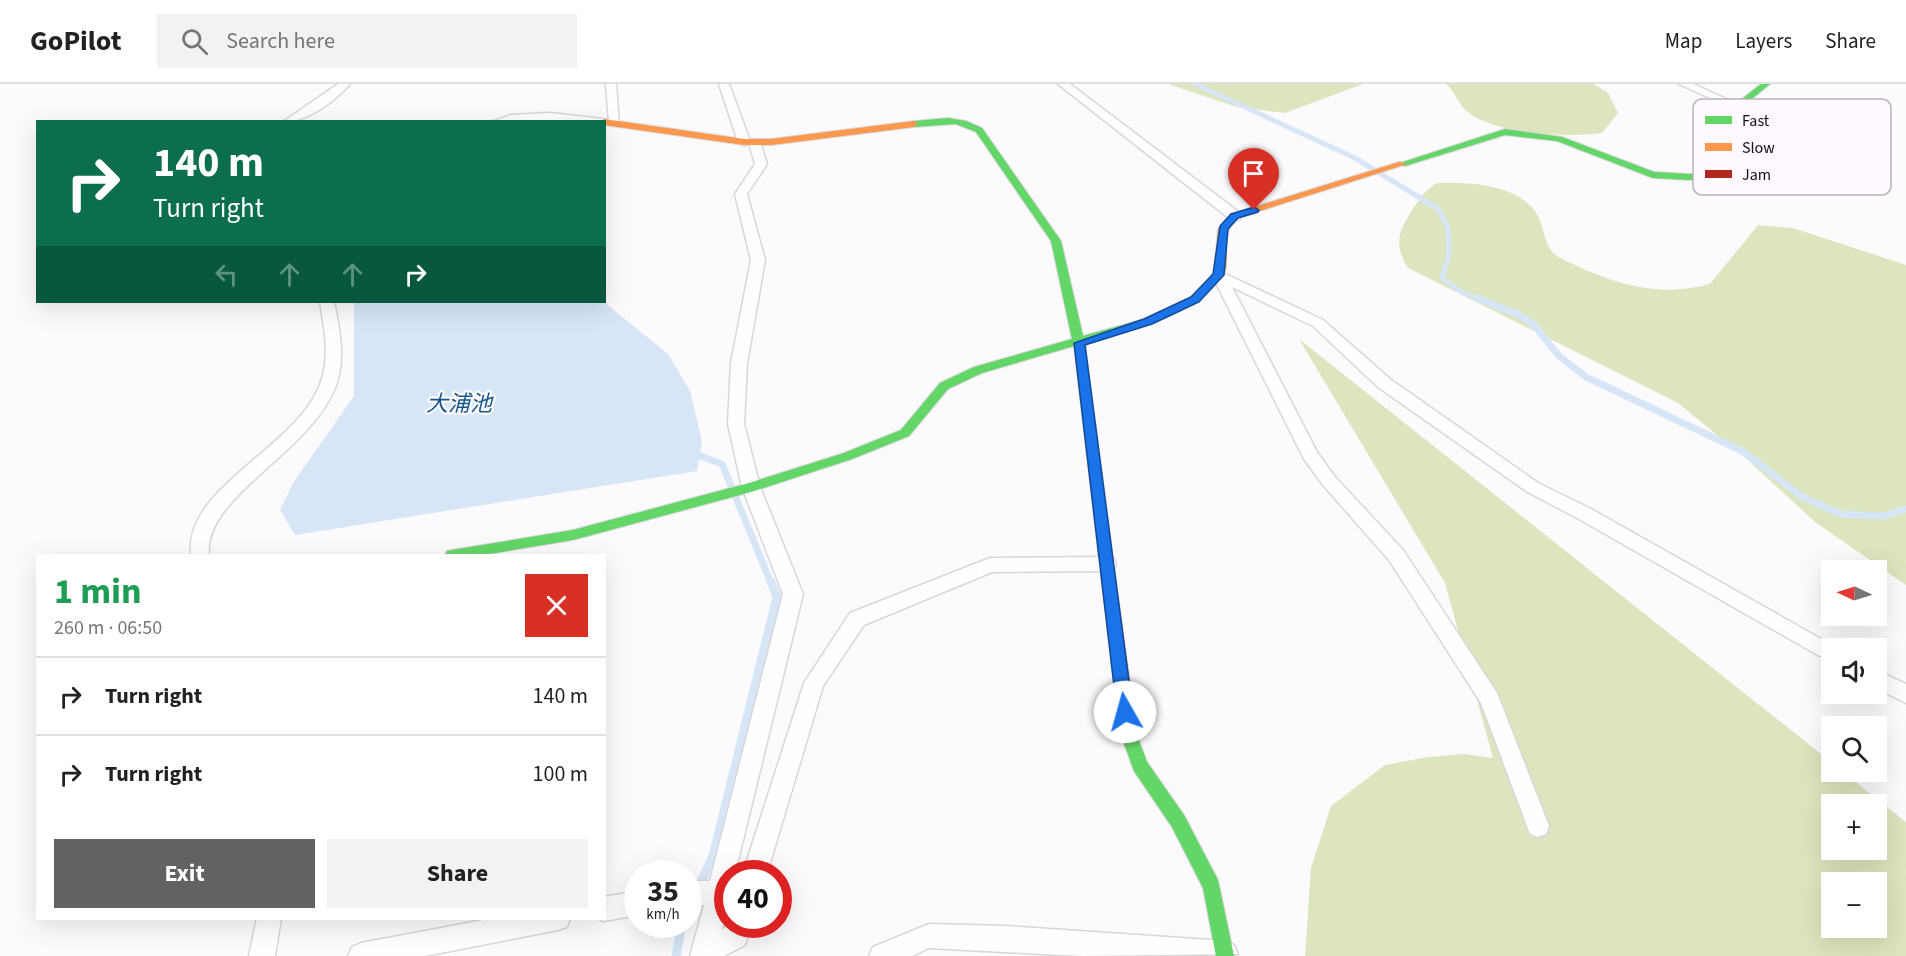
<!DOCTYPE html>
<html lang="en">
<head>
<meta charset="utf-8">
<style>
	:root { --surface:#fff; --page:#f2f2f2; --text:#222; --muted:#767676; --line:#e0e0e0; --accent:#646165 }
	body { margin:0; font-family:"Source Sans 3","Noto Sans JP",sans-serif; background:var(--page); color:var(--text); height:100vh; display:flex; flex-direction:column; font-size:22px; white-space:nowrap }
	* { box-sizing:border-box; margin:0 }
	p { font-size:20px; color:var(--muted) }
	.icon { flex:none; width:33px; height:33px; fill:none; stroke:currentColor; stroke-width:2; stroke-linecap:round; stroke-linejoin:round }
	.map { position:relative; flex:1; overflow:hidden }
	.panel { position:absolute; left:36px; top:470px; width:570px; height:366px; display:flex; flex-direction:column; background:var(--surface); border-radius:0px; box-shadow:0 6px 24px #0002 }
	.panel>* { flex:none }
	.guide { position:absolute; left:36px; top:36px; width:570px; height:183px; border-radius:0px; box-shadow:0 6px 24px #0002; background:#0b6e4f; color:#fff; overflow:hidden }
	.needle { width:39px; rotate:274deg }
	.buttons { position:absolute; left:1821px; top:476px; display:grid; gap:12px }
	.buttons a { display:grid; place-items:center; width:66px; height:66px; border-radius:0px; background:var(--surface); box-shadow:0 6px 24px #0002; font-size:30px }
	.speed { position:absolute; left:624px; top:776px; display:flex; gap:12px; font-size:30px; font-weight:700; text-align:center }
	.speed>* { display:grid; place-content:center; width:78px; height:78px; border-radius:50%; background:var(--surface); box-shadow:0 6px 24px #0002; line-height:1 }
	.speed small { font-size:15px; font-weight:400 }
	.speed .limit { border:9px solid #d22; background:#fff; color:#111 }
	.pin { position:absolute; display:grid; place-items:center; width:51px; height:51px; color:#fff; margin:-62px -26px; border-radius:50% 50% 50% 0; rotate:-45deg; box-shadow:0 0 6px #0007 }
	.pin .icon { rotate:45deg }
	.me { position:absolute; width:66px; margin:-33px; rotate:353deg; stroke-linejoin:round; filter:drop-shadow(0 0 4px #0008) }
	.turn { display:flex; align-items:center; gap:21px; height:126px; padding:0 18px; font-size:27px }
	.turn .icon { width:78px; height:78px; stroke-width:2.5 }
	.turn b { display:block; font-size:42px; line-height:51px }
	.lanes { display:flex; align-items:center; height:57px; padding:0 18px; background:#0003; justify-content:center; gap:30px; direction:ltr }
	.lanes .off { opacity:.35 }
	.round { display:grid; place-items:center; flex:none; width:63px; height:63px; border-radius:0px; background:var(--page) }
	.summary { display:flex; align-items:center; justify-content:space-between; height:102px; padding:0 18px }
	h1 { font-size:36px; font-weight:700; line-height:45px; color:#1e9e55 }
	.action { display:flex; gap:12px; margin-top:auto; padding:12px 18px }
	.action a { flex:1; height:69px; border-radius:0px; background:var(--accent); color:#fff; font-size:24px; font-weight:700; line-height:69px; text-align:center }
	.action a+a { background:var(--page); color:var(--text) }
	ul { padding:0; list-style:none }
	li { display:flex; align-items:center; gap:18px; height:78px; padding:0 18px; border-top:2px solid var(--line) }
	li div { flex:1 }
	li b { display:block; font-size:22px }
	li em { font-style:normal }
	header { display:flex; align-items:center; gap:36px; box-sizing:border-box; height:84px; padding:0 30px; background:var(--surface); border-bottom:2px solid var(--line) }
	header strong { font-size:28px }
	nav { display:flex; gap:33px; margin-inline-start:auto; font-size:21px }
	.search { width:420px; height:54px; background:var(--page); display:flex; align-items:center; gap:15px; box-sizing:border-box; padding:0 21px; border-radius:0px; color:var(--muted); font-size:22px }
	.map>svg:first-child { display:block }
</style>
</head>
<body>
<header>
<strong>GoPilot</strong>
<div class="search"><svg class="icon" aria-label="search" viewBox="0 0 24 24"><circle cx="10" cy="10" r="6"/><path d="M15 15l6 6"/></svg>Search here</div>
<nav><a>Map</a><a>Layers</a><a>Share</a></nav>
</header>
<div class="map">
<svg width="1906" height="872" viewBox="0 0 1906 872">
	<rect width="100%" height="100%" fill="#fcfafd"/>
	<g fill="#dce5bd" fill-rule="evenodd">
		<polygon points="1168,0 1363,0 1285,29 1237,23"/>
		<path d="M1446,0h148l14,9 10,20 -16,20c-34,5 -105,1 -133,-20 -11,-7 -13,-21 -23,-29z"/>
		<path d="M1437,99c31,-1 78,1 98,28 9,13 8,27 15,38 6,9 18,12 27,17 43,20 86,31 133,18l48,-59 35,3 113,37v320l-91,-63 -66,-61 -71,-58 -270,-135c-16,-25 -8,-39 6,-61 7,-10 12,-18 23,-24z"/>
		<path d="M1299,255l532,423 1,9h10l64,51v134h-601l6,-88 20,-62 54,-41 43,-8 36,-3 29,4 -48,-175zM1832,720h44v45h-44zM1832,798h44v45h-44z"/>
	</g>
	<polygon fill="#d6e6f7" points="354,218 604,218 668,270 690,307 702,357 697,387 295,451 280,426 293,399 354,312"/>
	<g fill="none" stroke-linecap="round" stroke-linejoin="round">
		<polyline stroke="#d6e6f7" stroke-width="5" points="1195,0 1355,74 1438,125 1448,144 1449,170 1442,194 1461,208 1481,216"/>
		<g stroke="#d6e6f7" stroke-width="7">
			<polyline points="1477,214 1517,230 1533,240 1559,272 1586,293 1744,368 1802,413 1841,430 1883,432 1906,425"/>
			<polyline points="690,368 722,380 771,499"/>
		</g>
		<g stroke="#d6e6f7" stroke-width="9">
			<polyline points="688,826 713,772 777,513 771,498"/>
			<polyline points="676,872 682,840"/>
		</g>
		<defs>
			<g id="street">
				<path d="M338,0h12c-16,18 -43,38 -67,38z"/>
				<polygon points="606,0 616,0 619,41 609,39"/>
				<polygon points="719,0 729,0 750,57 759,55 767,80 747,110 765,176 747,279 744,340 760,403 803,510 735,789 728,789 728,822 722,846 728,840 752,840 745,861 724,872 690,872 704,821 688,821 688,797 710,797 783,510 742,403 728,340 731,279 751,176 735,110 755,80 749,59 744,62 738,58"/>
				<polygon points="1058,0 1070,0 1240,129 1240,135 1230,135"/>
				<polygon points="1679,0 1693,0 1742,22 1732,24"/>
				<polygon points="550,29 603,35 609,38 604,41 604,38 492,38 511,31"/>
				<polygon points="1219,187 1323,236 1390,295 1538,399 1591,425 1837,564 1832,564 1832,579 1579,435 1526,407 1378,303 1313,242 1232,203 1317,368 1335,393 1403,466 1497,609 1549,742 1546,750 1538,753 1530,750 1481,619 1389,476 1323,401 1304,375 1212,191"/>
				<path d="M320,218h14c5,24 10,48 5,73 -16,73 -137,119 -130,180h-18c-8,-71 115,-109 132,-180 6,-24 1,-49 -3,-73z"/>
				<polygon points="1107,473 1114,475 1116,480 1114,485 1107,487 992,488 864,541 823,602 767,789 743,789 804,599 850,529 990,474"/>
				<polygon points="1876,586 1906,600 1906,619 1876,604"/>
				<polygon points="638,807 638,831 604,837 597,834 604,834 604,813"/>
				<polygon points="257,834 281,834 275,872 249,872"/>
				<polygon points="494,834 570,834 567,843 558,846 425,872 348,872 352,863 361,859"/>
				<polygon points="929,840 1006,842 1225,857 1234,861 1238,870 1082,872 929,864 912,872 869,872 873,863"/>
			</g>
			<g id="fast">
				<polygon points="1761,0 1770,0 1726,36 1721,48 1741,71 1726,91 1723,92 1690,96 1653,94 1557,57 1505,51 1405,82 1397,80 1505,45 1562,53 1654,88 1690,90 1720,87 1731,71 1712,48 1719,33"/>
				<path d="M948,34l18,3 16,7 79,113 22,95 61,-17 47,-22 20,-20 4,-1 5,3c-32,40 -88,50 -135,64l28,216 -2,4h-10l-2,-4 -25,-213 -92,27 -34,16 -39,47 -57,23 -101,33 -178,48 -90,15h-38l2,-4 5,-1 121,-20 176,-47 95,-30 57,-23 39,-47 34,-16 98,-28 -21,-98 -75,-109 -20,-8 -42,3 -4,-3 4,-3z"/>
				<polygon points="1129,644 1135,646 1147,678 1184,731 1218,796 1234,872 1216,872 1203,804 1172,743 1134,687 1121,651 1123,646"/>
			</g>
			<g id="slow">
				<polygon points="604,35 744,55 771,55 914,37 918,40 914,43 771,61 744,61 604,41 604,38 600,38"/>
				<path d="M1399,78l8,2 -169,54c-2,3 -8,7 -9,11 -8,15 6,46 -14,53l-5,-3 4,-5 4,-45 14,-15z"/>
			</g>
			<polygon id="jam" points="1106,470 1111,471 1113,475 1137,651 1135,656 1129,658 1123,656 1121,651 1099,475 1101,471"/>
		</defs>
		<use href="#street" stroke="#d8d6da" stroke-width="3"/>
		<use href="#fast" stroke="#d8d6da" stroke-width="2"/>
		<use href="#slow" stroke="#d8d6da" stroke-width="2"/>
		<use href="#jam" stroke="#d8d6da" stroke-width="2"/>
		<use href="#street" fill="#fffeff" fill-rule="evenodd"/>
		<use href="#fast" fill="#63d668" fill-rule="evenodd"/>
		<use href="#slow" fill="#ff974d" fill-rule="evenodd"/>
		<use href="#jam" fill="#b3261e" fill-rule="evenodd"/>
	</g>
	<polygon fill="#1a73e8" stroke="#114b97" stroke-width="1.5" points="1254,123 1259,126 1258,128 1238,134 1228,145 1224,191 1199,218 1152,240 1085,261 1133,628 1131,633 1120,633 1117,628 1074,259 1144,235 1191,213 1213,190 1220,142 1231,130"/>
	<g text-anchor="middle" dominant-baseline="central" stroke-width="4.5" stroke-linejoin="round" paint-order="stroke">
		<g font-size="22" font-style="italic" fill="#17588b" stroke="#fdf9fe">
			<text x="459" y="320">大浦池</text>
		</g>
	</g>
	<rect x="1693" y="15" width="198" height="96" rx="9" fill="#fdf9fe" stroke="#b6b3b8" stroke-width="1.5"/>
	<rect x="1705" y="32" width="27" height="8" fill="#63d668"/>
	<rect x="1705" y="59" width="27" height="8" fill="#ff974d"/>
	<rect x="1705" y="86" width="27" height="8" fill="#b3261e"/>
	<g font-size="16" fill="#120f13">
		<text x="1742" y="42">Fast</text>
		<text x="1742" y="69">Slow</text>
		<text x="1742" y="96">Jam</text>
	</g>
</svg>
<div class="buttons">
<a><svg class="needle" viewBox="-14 -14 28 28"><path d="M0-13l5 13h-10z" fill="#e53935"/><path d="M0 13l5-13h-10z" fill="#767676"/></svg></a>
<a><svg class="icon" aria-label="sound" viewBox="0 0 24 24"><path d="M4 9h4l5-4v14l-5-4H4zM17 9q2 3 0 6"/></svg></a>
<a><svg class="icon" aria-label="search" viewBox="0 0 24 24"><circle cx="10" cy="10" r="6"/><path d="M15 15l6 6"/></svg></a>
<a>+</a>
<a>−</a>
</div>
<div class="speed"><div>35<small>km/h</small></div><div class="limit">40</div></div>
<div class="pin" style="left:1254px;top:126px;background:#d93025"><svg class="icon" aria-label="arrive" viewBox="0 0 24 24"><path d="M6 21V4h12l-3 4 3 4H6"/></svg></div>
<svg class="me" style="left:1125px;top:628px" viewBox="-20 -20 40 40"><circle r="19" fill="#fff"/><path d="M0-13L10 11 0 6-10 11z" fill="#1a73e8"/></svg>
<div class="guide">
<div class="turn"><svg class="icon" aria-label="right" viewBox="0 0 24 24"><path d="M7 20v-9h11M14 6l5 5-5 5"/></svg><div><b>140 m</b>Turn right</div></div>
<div class="lanes"><svg class="icon off" aria-label="left" viewBox="0 0 24 24"><path d="M17 20v-9H6M10 6l-5 5 5 5"/></svg><svg class="icon off" aria-label="ahead" viewBox="0 0 24 24"><path d="M12 20V5M6 11l6-6 6 6"/></svg><svg class="icon off" aria-label="ahead" viewBox="0 0 24 24"><path d="M12 20V5M6 11l6-6 6 6"/></svg><svg class="icon" aria-label="right" viewBox="0 0 24 24"><path d="M7 20v-9h11M14 6l5 5-5 5"/></svg></div>
</div>
<section class="panel">
<div class="summary"><div><h1>1 min</h1><p>260 m · 06:50</p></div><a class="round" style="background:#d93025;color:#fff"><svg class="icon" aria-label="close" viewBox="0 0 24 24"><path d="M6 6l12 12M18 6L6 18"/></svg></a></div>
<ul>
<li><svg class="icon" aria-label="right" viewBox="0 0 24 24"><path d="M7 20v-9h11M14 6l5 5-5 5"/></svg><div><b>Turn right</b></div><em>140 m</em></li>
<li><svg class="icon" aria-label="right" viewBox="0 0 24 24"><path d="M7 20v-9h11M14 6l5 5-5 5"/></svg><div><b>Turn right</b></div><em>100 m</em></li>
</ul>
<div class="action"><a>Exit</a><a>Share</a></div>
</section>
</div>
</body>
</html>
